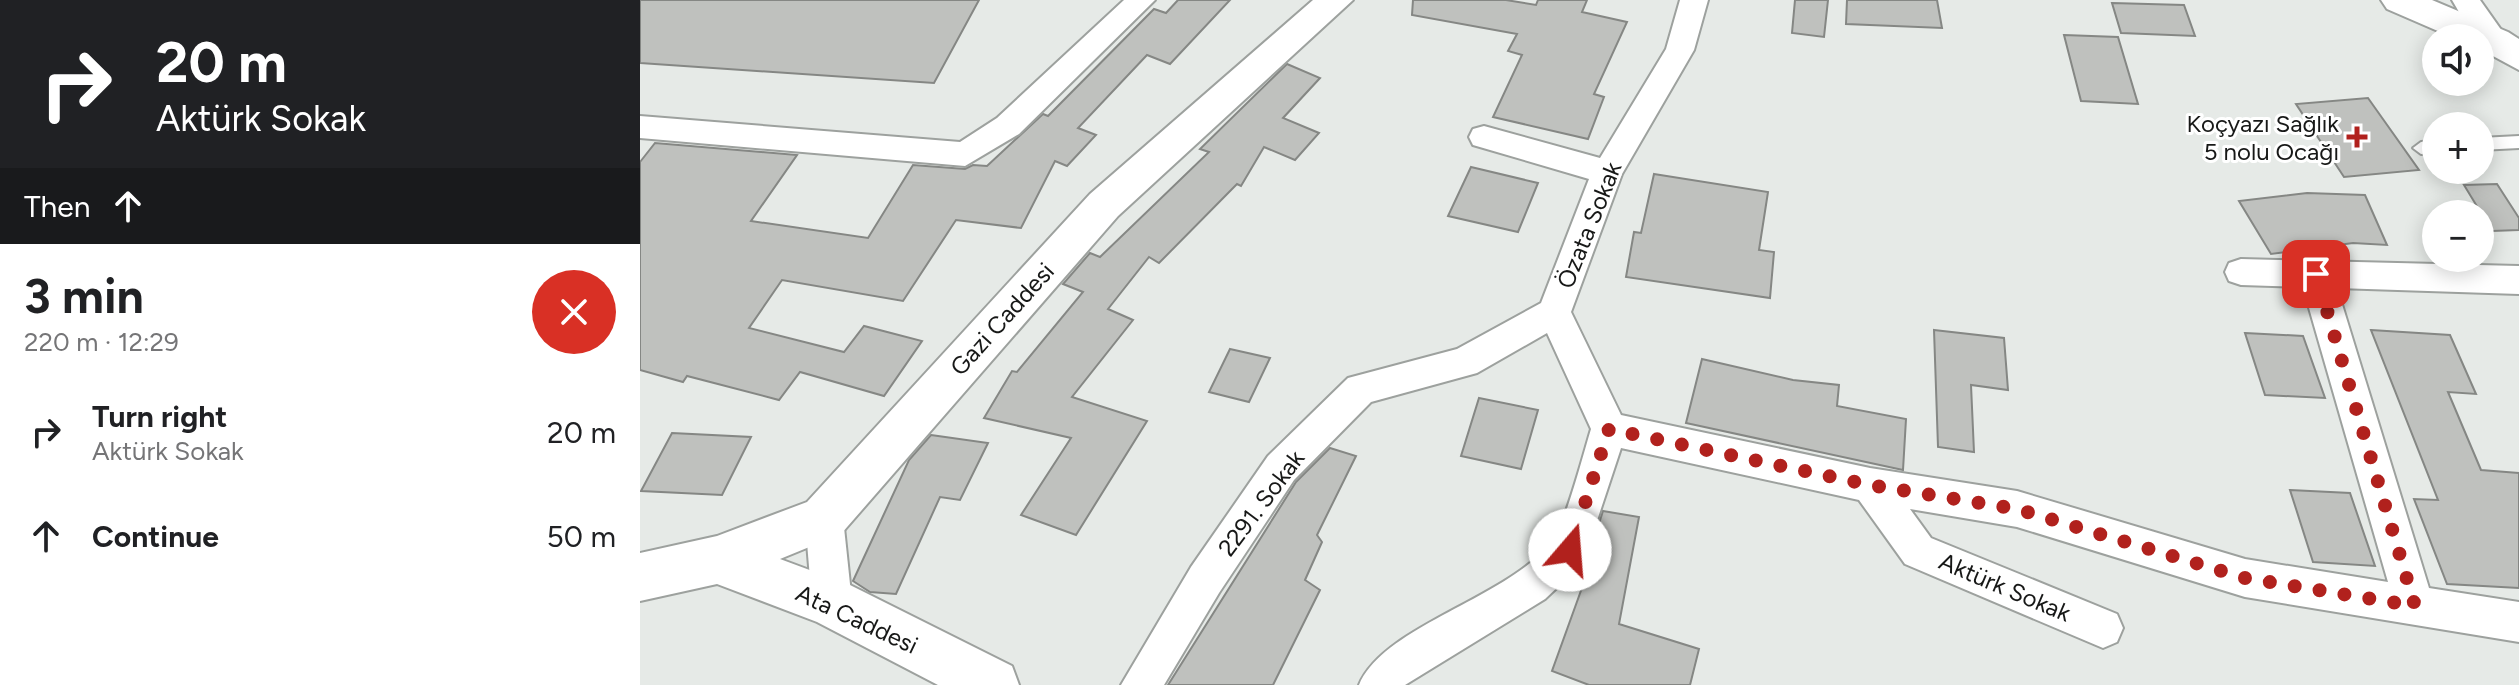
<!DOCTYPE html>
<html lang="en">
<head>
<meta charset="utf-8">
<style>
	:root { --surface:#fff; --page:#f2f2f2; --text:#202124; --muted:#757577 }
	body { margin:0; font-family:Figtree,sans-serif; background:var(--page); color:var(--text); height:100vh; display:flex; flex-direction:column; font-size:30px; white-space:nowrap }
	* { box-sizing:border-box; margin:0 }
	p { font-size:26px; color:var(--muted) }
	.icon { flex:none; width:44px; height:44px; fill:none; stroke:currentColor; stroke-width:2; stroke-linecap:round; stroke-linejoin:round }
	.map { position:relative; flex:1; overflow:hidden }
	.side { display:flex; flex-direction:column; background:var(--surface); width:640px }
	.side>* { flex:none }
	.guide { background:#202124; color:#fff; overflow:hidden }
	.controls { position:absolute; left:1782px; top:24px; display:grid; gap:16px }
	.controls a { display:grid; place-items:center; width:72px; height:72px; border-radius:50%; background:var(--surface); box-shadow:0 4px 20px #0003; font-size:40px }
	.pin { position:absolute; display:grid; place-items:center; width:68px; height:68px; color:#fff; margin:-34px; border-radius:16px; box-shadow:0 4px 12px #0006 }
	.me { position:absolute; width:88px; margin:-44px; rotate:18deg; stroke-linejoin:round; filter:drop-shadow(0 0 6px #0008) }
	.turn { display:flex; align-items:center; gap:28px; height:168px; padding:0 24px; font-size:36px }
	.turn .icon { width:104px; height:104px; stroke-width:2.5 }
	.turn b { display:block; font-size:56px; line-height:68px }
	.then { display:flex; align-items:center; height:76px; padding:0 24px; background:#0003; gap:16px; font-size:30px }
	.round { display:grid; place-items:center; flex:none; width:84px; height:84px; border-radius:42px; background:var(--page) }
	.summary { display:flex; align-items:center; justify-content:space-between; height:136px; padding:0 24px }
	h1 { font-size:48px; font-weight:700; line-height:60px }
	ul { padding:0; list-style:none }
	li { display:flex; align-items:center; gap:24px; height:104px; padding:0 24px }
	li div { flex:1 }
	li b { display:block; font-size:30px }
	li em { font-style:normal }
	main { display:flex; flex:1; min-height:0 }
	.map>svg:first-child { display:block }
</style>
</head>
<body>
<main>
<section class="side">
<div class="guide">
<div class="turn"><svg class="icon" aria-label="right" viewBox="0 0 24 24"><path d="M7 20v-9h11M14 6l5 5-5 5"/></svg><div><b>20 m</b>Aktürk Sokak</div></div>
<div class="then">Then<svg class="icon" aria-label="ahead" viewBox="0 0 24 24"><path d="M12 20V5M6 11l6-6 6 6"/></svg></div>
</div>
<div class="summary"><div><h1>3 min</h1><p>220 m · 12:29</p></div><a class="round" style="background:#d93025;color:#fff"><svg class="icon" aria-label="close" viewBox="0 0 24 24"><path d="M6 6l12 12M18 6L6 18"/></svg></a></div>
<ul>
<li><svg class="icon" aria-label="right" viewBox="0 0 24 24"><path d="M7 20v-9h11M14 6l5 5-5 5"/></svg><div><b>Turn right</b><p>Aktürk Sokak</p></div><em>20 m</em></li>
<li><svg class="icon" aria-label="ahead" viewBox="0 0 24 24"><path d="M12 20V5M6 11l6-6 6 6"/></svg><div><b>Continue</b></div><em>50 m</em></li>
</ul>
</section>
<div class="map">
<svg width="1879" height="685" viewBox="0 0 1879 685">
	<rect width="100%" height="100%" fill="#e6eae7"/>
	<g fill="#bfc1be" stroke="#858784" stroke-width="2">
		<polygon points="0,0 339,0 294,83 0,63"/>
		<polygon points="538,0 590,0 530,64 507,55 438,128 456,135 427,166 415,161 381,228 316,220 263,301 142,280 109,328 204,352 224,326 282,341 244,396 160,372 139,400 47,376 43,382 0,370 0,162 15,143 157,155 111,221 228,238 273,165 325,169 333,165 347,166 403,114 408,116 514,9 526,13"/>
		<polygon points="773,0 866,0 896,5 898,0 947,0 942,12 987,22 954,94 964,97 948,139 853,117 882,55 868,51 877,34 772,15"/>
		<polygon points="1155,0 1188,0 1184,37 1152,33"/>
		<polygon points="1207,0 1297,0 1302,28 1206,24"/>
		<polygon points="1472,3 1544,5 1555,36 1481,33"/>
		<polygon points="1424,35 1478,37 1498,104 1441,101"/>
		<polygon points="647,64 680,78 643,118 679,133 655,160 624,147 601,186 597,184 519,263 509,257 468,309 493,320 432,397 507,421 436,535 381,515 431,438 344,418 372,371 377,372 443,292 423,284 450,253 460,257 569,152 560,149"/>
		<polygon points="1728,98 1779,170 1704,177 1656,104"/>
		<polygon points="831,167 898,183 878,232 808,216"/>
		<polygon points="1014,174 1128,192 1119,250 1134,252 1130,298 986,277 994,232 1001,233"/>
		<polygon points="1857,184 1879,218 1879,230 1852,231 1824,185"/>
		<polygon points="1667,193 1725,195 1747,245 1713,243 1631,254 1599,201"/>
		<polygon points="1294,330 1364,338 1368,390 1331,385 1334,452 1298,447"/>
		<polygon points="1731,330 1810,335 1836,394 1808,392 1841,470 1879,473 1879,588 1807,584 1774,499 1798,500"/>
		<polygon points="1605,333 1663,336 1685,398 1625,395"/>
		<polygon points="590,349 630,358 609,402 569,392"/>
		<polygon points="1062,359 1153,380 1199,385 1197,406 1266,419 1263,470 1046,423"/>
		<polygon points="839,398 898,410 881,469 821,456"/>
		<polygon points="32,433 111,437 82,495 1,491"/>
		<polygon points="291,435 348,443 320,500 300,497 256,594 230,592 213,581 269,460"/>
		<polygon points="690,448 716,456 677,535 682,542 665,580 680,590 633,685 528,685 656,482"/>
		<polygon points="1650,490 1710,493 1735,566 1673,562"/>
		<polygon points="963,511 999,517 979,624 1059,649 1050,685 949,685 912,671 943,585 937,584 939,571 946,564"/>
	</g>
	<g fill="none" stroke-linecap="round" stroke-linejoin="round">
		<defs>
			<g id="service">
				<polygon points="1879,136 1879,148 1840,150 1840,138"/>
				<polygon points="1796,141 1796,153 1781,154 1773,148 1781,142"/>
			</g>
			<g id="minor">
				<polygon points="484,0 515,0 379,134 325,166 0,138 0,116 320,142 357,118"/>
				<path d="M1040,0h28l-14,50 -72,124 -51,138 50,103 249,53 147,23 228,68 143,23 -85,-295 -62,-2 -12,-4 -4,-9 4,-9 12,-4 278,7v28l-182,-6 92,300 90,14v40l-274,-45 -228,-70 -107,-18 21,29 186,76 6,14 -6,14 -14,6 -198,-84 -46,-64 -238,-52 -38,115 -38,36 -140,86h-46c25,-60 151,-87 194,-145 12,-15 31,-88 38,-111l-44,-96 -70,40 -106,29 -77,78 -75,113 -55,92h-43l70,-118 77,-111 80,-78 109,-29 84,-46 48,-124 -116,-34 -4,-8 4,-8 11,-3 116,32 66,-109z"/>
				<path d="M1812,0h28l29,41 -4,7c-25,7 -41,-28 -53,-48z"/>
				<polygon points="184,500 197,505 203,518 212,603 206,617 192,622 178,617 172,603 165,518 171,505"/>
			</g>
			<g id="tertiary">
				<polygon points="673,0 713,0 478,216 201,534 140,559 210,585 372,666 379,685 298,685 177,622 77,584 0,601 0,553 77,536 167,502 450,194"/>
				<polygon points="1741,0 1792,0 1868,32 1879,39 1879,70 1840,49 1840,38 1814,38 1747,9"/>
			</g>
		</defs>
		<use href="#service" stroke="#9da19e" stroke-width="4"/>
		<use href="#minor" stroke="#9da19e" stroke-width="4"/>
		<use href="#tertiary" stroke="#9da19e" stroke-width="4"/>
		<use href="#service" fill="#fff" fill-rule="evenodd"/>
		<use href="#minor" fill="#fff" fill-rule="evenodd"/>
		<use href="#tertiary" fill="#fff" fill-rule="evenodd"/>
	</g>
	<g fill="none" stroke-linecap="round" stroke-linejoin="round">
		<polyline stroke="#b1211d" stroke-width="14" stroke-dasharray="0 25.2" points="930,550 969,429 1230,485 1377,509 1605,578 1775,606 1676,274"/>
	</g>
	<path fill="#b1211d" stroke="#fff" stroke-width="3" d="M1713 125h8v8h8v8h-8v8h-8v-8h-8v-8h8z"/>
	<g text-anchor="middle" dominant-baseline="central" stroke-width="6" stroke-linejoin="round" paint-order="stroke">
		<g font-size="24" fill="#171817" stroke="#fff" text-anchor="end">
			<text x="1699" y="123">Koçyazı Sağlık<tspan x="1699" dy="28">5 nolu Ocağı</tspan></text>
		</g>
		<g font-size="24" fill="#171817" stroke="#fff">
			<text transform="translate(949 225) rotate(-68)">Özata Sokak</text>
			<text transform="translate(362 319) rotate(-48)">Gazi Caddesi</text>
			<text transform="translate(621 503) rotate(-53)">2291. Sokak</text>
			<text transform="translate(1365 587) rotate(23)">Aktürk Sokak</text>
			<text transform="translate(217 619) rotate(25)">Ata Caddesi</text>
		</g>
	</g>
</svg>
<div class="controls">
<a><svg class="icon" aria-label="sound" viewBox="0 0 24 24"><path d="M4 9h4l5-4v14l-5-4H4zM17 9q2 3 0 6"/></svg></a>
<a>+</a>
<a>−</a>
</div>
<div class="pin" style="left:1676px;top:274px;background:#d93025"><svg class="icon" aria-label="arrive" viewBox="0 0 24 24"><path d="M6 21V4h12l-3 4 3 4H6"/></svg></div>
<svg class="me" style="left:930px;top:550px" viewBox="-20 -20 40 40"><circle r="19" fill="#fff"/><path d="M0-13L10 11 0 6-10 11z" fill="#b1211d"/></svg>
</div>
</main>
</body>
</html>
